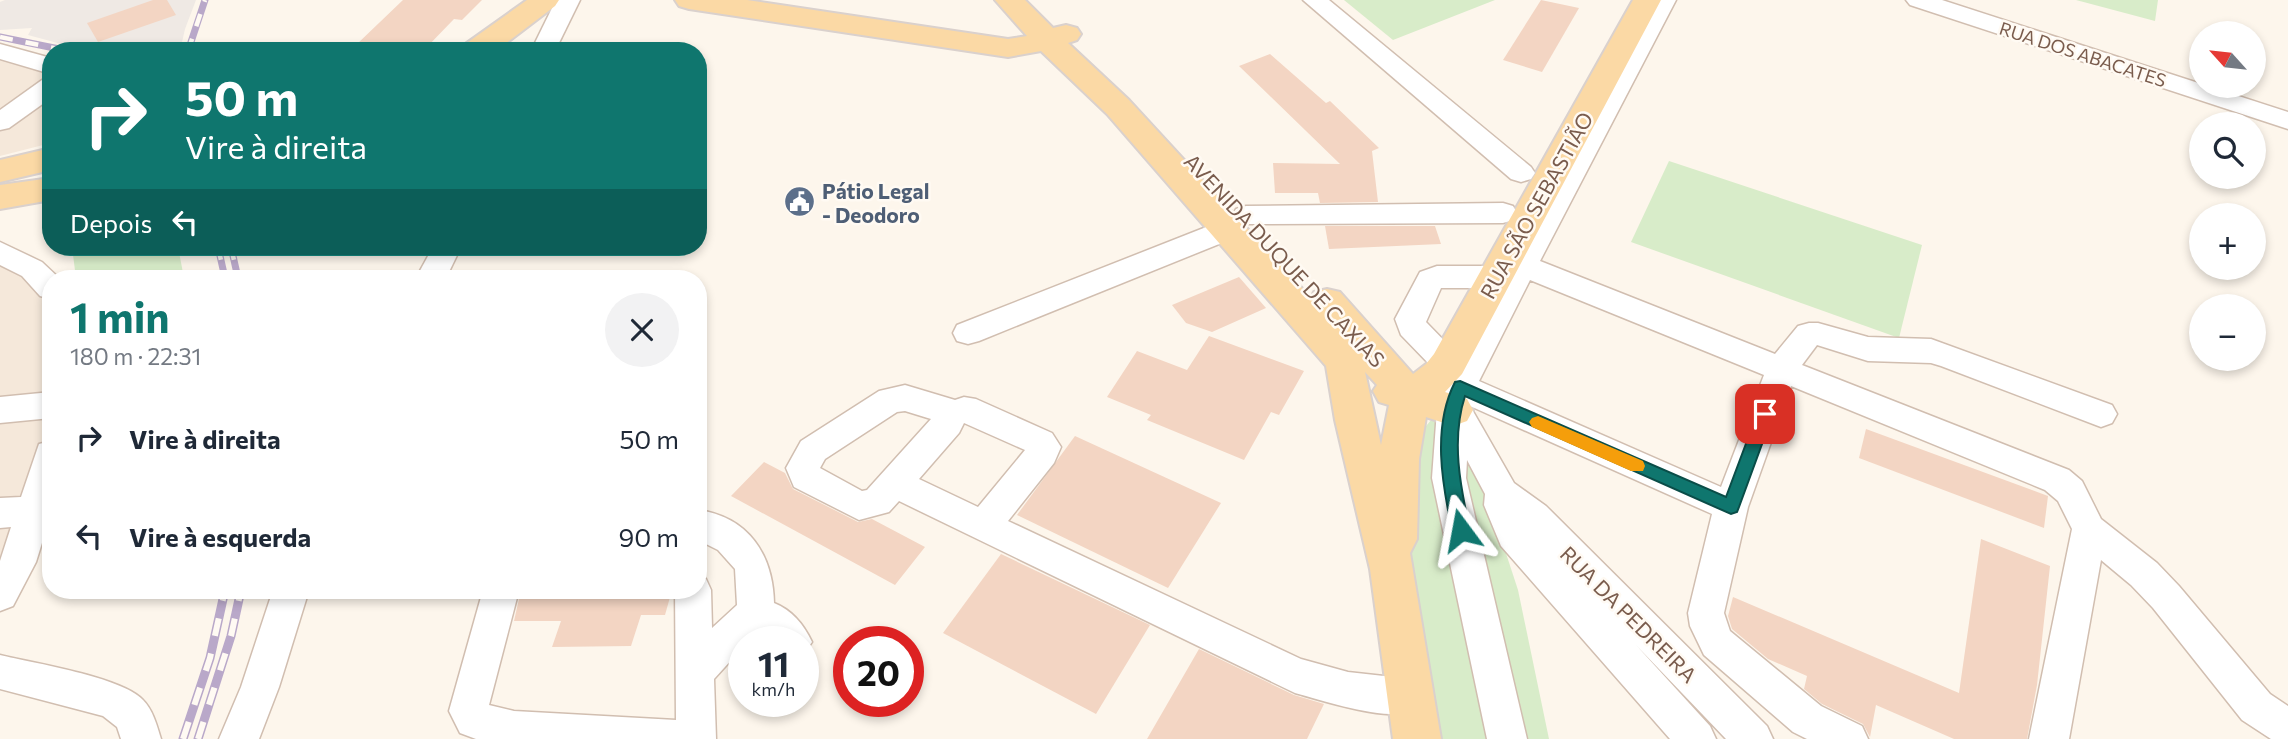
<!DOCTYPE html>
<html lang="pt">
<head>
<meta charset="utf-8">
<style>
	:root { --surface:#fff; --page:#f2f2f3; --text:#1f2937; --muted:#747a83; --accent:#0f766e }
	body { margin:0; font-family:Commissioner,sans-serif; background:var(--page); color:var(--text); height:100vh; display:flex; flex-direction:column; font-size:26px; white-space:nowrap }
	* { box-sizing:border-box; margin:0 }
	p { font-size:23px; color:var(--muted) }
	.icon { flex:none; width:38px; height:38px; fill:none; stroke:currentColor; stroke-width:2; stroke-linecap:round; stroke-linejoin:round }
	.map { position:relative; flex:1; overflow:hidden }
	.drawer { position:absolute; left:42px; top:270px; width:665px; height:329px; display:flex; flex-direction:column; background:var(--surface); border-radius:28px; box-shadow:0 4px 10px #0003 }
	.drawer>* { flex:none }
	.banner { position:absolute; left:42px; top:42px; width:665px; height:214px; border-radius:28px; box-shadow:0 4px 10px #0003; background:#0f766e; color:#fff; overflow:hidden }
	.needle { width:46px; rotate:297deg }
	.fabs { position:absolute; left:2189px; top:21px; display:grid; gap:14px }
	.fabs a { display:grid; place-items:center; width:77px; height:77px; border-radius:50%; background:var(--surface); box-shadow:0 4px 10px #0003; font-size:35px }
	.speed { position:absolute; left:728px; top:626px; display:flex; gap:14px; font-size:35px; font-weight:700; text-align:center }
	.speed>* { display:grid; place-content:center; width:91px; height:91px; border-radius:50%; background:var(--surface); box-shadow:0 4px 10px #0003; line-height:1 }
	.speed small { font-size:18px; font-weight:400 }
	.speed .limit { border:10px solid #d22; background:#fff; color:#111 }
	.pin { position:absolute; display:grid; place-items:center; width:60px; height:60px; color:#fff; margin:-30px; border-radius:14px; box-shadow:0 4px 10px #0006 }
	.me { position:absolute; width:77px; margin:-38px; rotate:347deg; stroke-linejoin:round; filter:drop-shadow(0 0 5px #0008) }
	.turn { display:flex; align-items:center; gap:24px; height:147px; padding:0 28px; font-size:32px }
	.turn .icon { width:91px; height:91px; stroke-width:2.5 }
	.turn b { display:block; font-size:49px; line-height:60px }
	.then { display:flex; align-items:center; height:66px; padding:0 28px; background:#0003; gap:14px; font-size:26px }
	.round { display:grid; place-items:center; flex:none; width:74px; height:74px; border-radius:37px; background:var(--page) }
	.head { display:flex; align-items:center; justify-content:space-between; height:119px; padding:0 28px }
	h1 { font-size:42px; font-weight:700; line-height:52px; color:var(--accent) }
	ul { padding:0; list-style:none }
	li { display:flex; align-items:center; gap:21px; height:98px; padding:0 28px }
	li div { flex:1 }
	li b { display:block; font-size:26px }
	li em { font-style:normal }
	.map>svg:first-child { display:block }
</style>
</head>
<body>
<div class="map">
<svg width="2288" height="739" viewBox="0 0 2288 739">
	<rect width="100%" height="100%" fill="#fdf6ec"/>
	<g fill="#f5e8da">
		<polygon points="0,54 51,72 51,143 0,156"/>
		<polygon points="0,257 51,294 51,438 31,510 0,589"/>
	</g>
	<polygon fill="#efe9e4" points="5,0 196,0 185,29 180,51 87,51 28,35 32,28 0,30 0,2"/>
	<g fill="#d8ecc9">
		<polygon points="1344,0 1495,0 1393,40"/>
		<polygon points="2076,0 2158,0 2155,21"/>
		<polygon points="1669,161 1922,245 1899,338 1631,242"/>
		<polygon points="72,247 178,247 184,278 76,278"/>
		<polygon points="1436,414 1463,422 1518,590 1549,739 1420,739 1399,459"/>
	</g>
	<g fill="#f3d5c3">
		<polygon points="153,0 167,0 176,15 98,42 87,23"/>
		<polygon points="403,0 482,0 462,20 454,19 423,51 395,51 356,45"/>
		<polygon points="1541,0 1579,8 1542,72 1503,60"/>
		<polygon points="1270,54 1326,103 1330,101 1379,148 1372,151 1378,202 1320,203 1318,193 1275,193 1273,163 1340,164 1239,66"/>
		<polygon points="1325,226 1435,226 1441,244 1329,249"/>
		<polygon points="1239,277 1266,308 1212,332 1186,323 1172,305"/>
		<polygon points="1209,336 1304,371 1279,415 1271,412 1244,460 1147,420 1151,415 1107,397 1137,351 1187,370"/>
		<polygon points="1866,429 2048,496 2044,528 1859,458"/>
		<polygon points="1075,436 1221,503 1168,588 1017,515"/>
		<polygon points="764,462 785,473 793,489 858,522 872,519 925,547 895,585 731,496"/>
		<polygon points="1981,539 2050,566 2037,685 2027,739 1954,739 1876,705 1870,737 1863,724 1822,704 1804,689 1807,676 1768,659 1732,629 1728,616 1733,597 1959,693"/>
		<polygon points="1001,554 1150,625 1096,714 943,633"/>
		<polygon points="521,590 672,590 665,615 641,615 631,646 552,647 561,621 514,621"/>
		<polygon points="1199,649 1294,695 1324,704 1307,739 1147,739"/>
	</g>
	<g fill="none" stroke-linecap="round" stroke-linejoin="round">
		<defs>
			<g id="minor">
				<polygon points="556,0 580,0 555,51 531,51"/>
				<polygon points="1303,0 1329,0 1531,167 1535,173 1531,179 1521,182 1511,179"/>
				<path d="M1652,0h24l-136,261 235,93 23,-28 11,-3h9l50,14 63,2 181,66 5,9 -5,9 -11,4 -160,-61 -10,-3 -63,-2 -51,-16 -15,20 267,105 13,11 19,38 56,44 22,23 91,108 18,12v33h-17l-29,-19 -89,-112 -22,-23 -30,-25 -32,179h-40l43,-210 -14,-28 -13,-11 -254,-104 -43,121 -24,106 6,18 91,75 41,20 6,13h-61l-14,-7 -89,-77 -14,-29 -2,-13 24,-99 -242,-108 44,77 32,23 221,220 6,13h-47l-90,-94 74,81 6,13h-46l-169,-193 -17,-41 1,-11 -18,-34 -1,18 61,261h-40l-55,-261 5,-68 6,-19 -14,-7 -5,-9 7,-9 -30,-31 -6,-16 25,-47 17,-6h60l-5,-7 5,-7 10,-3 9,2zM1530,280l234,95 -43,112 -242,-106zM1441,288h55l-36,69 -34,-35z"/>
				<polygon points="1906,0 1942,0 2288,112 2288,129 1910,5"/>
				<polygon points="0,44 51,58 51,74 0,59"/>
				<polygon points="51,78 51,98 9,128 0,130 0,110 42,80"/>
				<polygon points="1503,203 1513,206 1517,213 1513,220 1503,223 1240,224 1243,229 1239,236 979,341 968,344 957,341 953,333 957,325 1219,222 1235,221 1232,216 1236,209 1246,206"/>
				<polygon points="0,242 42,262 59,278 51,278 51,299 40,296 22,276 0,265"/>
				<polygon points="433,247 461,247 446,278 416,278"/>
				<path d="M905,385l50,15 9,-3 12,2 76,34 9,14 -7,16 -46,58 293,138 47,13 63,7 14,5 5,13 -5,13c-36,13 -94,-7 -130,-17l-396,-192 -10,11 -30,8 -65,-33 -8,-19 15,-27 78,-50zM905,411l26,8 -64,71 -5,1 -42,-23 5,-9 72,-47zM964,423l61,27 -47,57 -59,-28 40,-46z"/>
				<polygon points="51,392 51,418 0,423 0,397"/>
				<polygon points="51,441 51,514 36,562 13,606 0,611 0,561 11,527 0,528 0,498 21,497 39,444"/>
				<path d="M698,510c51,7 75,45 76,93 18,7 30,22 38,39l-9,13v-13h-33l-11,-11 -15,11v4l-30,33 2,60h-240l-16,-6 -11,-22 34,-121h36l-30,115 25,6 162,9 -1,-130h23v-14l8,3 5,11 1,38 25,-23 -2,-36 -17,-19 -20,-10z"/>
				<polygon points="273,590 309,590 279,687 259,739 219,739 241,687"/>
				<path d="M0,655c33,8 122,22 143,45 10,10 14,26 18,39h-40l-4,-12 -14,-11 -103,-27z"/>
			</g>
			<g id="major">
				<polygon points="527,0 559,0 555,6 496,51 460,51 464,45"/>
				<path d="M675,0h72l261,39 19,-3 -32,-36h30l28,28 13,-3 11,3 4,6 -4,6 -9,3 61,57 182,198 3,-6 13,-3 13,3 73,82 13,-10 8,-10 199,-354h28l-199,374 -17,18 22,7 6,11 -6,11 -14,5 -27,-9 -7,42 -2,80 -7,14 31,186h-48l-23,-170 -35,-149 -9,-54 -219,-252 -66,-63 -33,6 -319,-48 -10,-3zM1365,372l12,13 -4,6 6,11 10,3 -8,40z"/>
				<polygon points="51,148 51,170 0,182 0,160"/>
				<polygon points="51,178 51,200 0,209 0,185"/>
			</g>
		</defs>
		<use href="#minor" stroke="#d1beb0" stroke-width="3"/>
		<use href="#major" stroke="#dad1cd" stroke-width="4"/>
		<use href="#minor" fill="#fff" fill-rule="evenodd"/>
		<use href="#major" fill="#fbd9a5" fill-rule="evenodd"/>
		<defs>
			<g id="rail-far1">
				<polyline points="0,37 69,51"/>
				<polyline points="188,51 205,0"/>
				<polyline points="218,247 225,278"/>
				<polyline points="231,247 238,278"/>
			</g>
			<g id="rail">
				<polyline points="183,739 210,658 225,590"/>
				<polyline points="198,739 231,636 241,590"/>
			</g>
		</defs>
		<use href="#rail-far1" stroke="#b9a8c9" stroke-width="7"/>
		<use href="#rail" stroke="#b9a8c9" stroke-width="9"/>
		<use href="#rail-far1" stroke="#fffaf3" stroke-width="4.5" stroke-dasharray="13" stroke-linecap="butt"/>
		<use href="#rail" stroke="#fffaf3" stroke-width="6" stroke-dasharray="18" stroke-linecap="butt"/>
	</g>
	<path fill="#0f766e" stroke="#0a4d48" stroke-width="2" d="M1460,381l266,116 33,-88h12l2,5 -34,93 -2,5 -6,2 -266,-118c-14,43 -5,90 5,134l-3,5 -6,2 -6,-2 -3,-5c-10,-47 -20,-103 3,-148z"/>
	<polygon fill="#f59e0b" points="1538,416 1643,461 1645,466 1643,471 1631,471 1532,427 1529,422 1532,418"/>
	<defs>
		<symbol id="civic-disc" viewBox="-11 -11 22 22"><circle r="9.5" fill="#5c6f8a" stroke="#fffaf3"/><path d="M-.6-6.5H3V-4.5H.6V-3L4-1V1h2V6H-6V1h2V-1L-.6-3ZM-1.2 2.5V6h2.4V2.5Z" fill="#fff"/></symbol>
	</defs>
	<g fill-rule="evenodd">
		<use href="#civic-disc" x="782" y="184" width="35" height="35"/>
	</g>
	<g text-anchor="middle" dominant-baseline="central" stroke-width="5" stroke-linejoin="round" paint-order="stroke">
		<g font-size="18" fill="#7a5c4d" stroke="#fffaf3">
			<text transform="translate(2083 54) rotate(18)">RUA DOS ABACATES</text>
		</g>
		<g font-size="21" font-weight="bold" fill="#4e5e75" stroke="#fffaf3" text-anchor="start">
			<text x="822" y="190">Pátio Legal<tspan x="822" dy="24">- Deodoro</tspan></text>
		</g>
		<g font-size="21" fill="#7a5c4d" stroke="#fffaf3">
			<text transform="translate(1536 205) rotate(-61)">RUA SÃO SEBASTIÃO</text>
			<text transform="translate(1285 260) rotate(47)">AVENIDA DUQUE DE CAXIAS</text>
			<text transform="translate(1629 614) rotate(45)">RUA DA PEDREIRA</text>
		</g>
	</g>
</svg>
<div class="fabs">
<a><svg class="needle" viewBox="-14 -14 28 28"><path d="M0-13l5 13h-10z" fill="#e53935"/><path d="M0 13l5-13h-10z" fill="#747a83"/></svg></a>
<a><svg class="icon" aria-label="search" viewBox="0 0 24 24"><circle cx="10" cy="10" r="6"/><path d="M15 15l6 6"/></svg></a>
<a>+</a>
<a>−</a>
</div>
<div class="speed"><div>11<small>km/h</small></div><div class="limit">20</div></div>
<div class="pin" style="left:1765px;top:414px;background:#d93025"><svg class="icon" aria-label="arrive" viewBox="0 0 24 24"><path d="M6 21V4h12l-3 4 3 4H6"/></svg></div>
<svg class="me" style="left:1461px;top:530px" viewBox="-20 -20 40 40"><path d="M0-17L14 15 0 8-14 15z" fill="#0f766e" stroke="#fff" stroke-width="4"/></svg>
<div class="banner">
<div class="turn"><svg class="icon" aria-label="right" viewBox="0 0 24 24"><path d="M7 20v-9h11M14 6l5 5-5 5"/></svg><div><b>50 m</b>Vire à direita</div></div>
<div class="then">Depois<svg class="icon" aria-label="left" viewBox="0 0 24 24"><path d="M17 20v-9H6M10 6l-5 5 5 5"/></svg></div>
</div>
<section class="drawer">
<div class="head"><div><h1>1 min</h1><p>180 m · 22:31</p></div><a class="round"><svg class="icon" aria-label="close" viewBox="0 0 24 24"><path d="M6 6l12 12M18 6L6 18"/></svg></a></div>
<ul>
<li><svg class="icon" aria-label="right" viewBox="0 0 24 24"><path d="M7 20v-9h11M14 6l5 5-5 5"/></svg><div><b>Vire à direita</b></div><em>50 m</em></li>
<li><svg class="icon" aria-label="left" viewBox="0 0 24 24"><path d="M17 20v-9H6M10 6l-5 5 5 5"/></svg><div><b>Vire à esquerda</b></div><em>90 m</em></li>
</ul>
</section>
</div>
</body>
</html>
